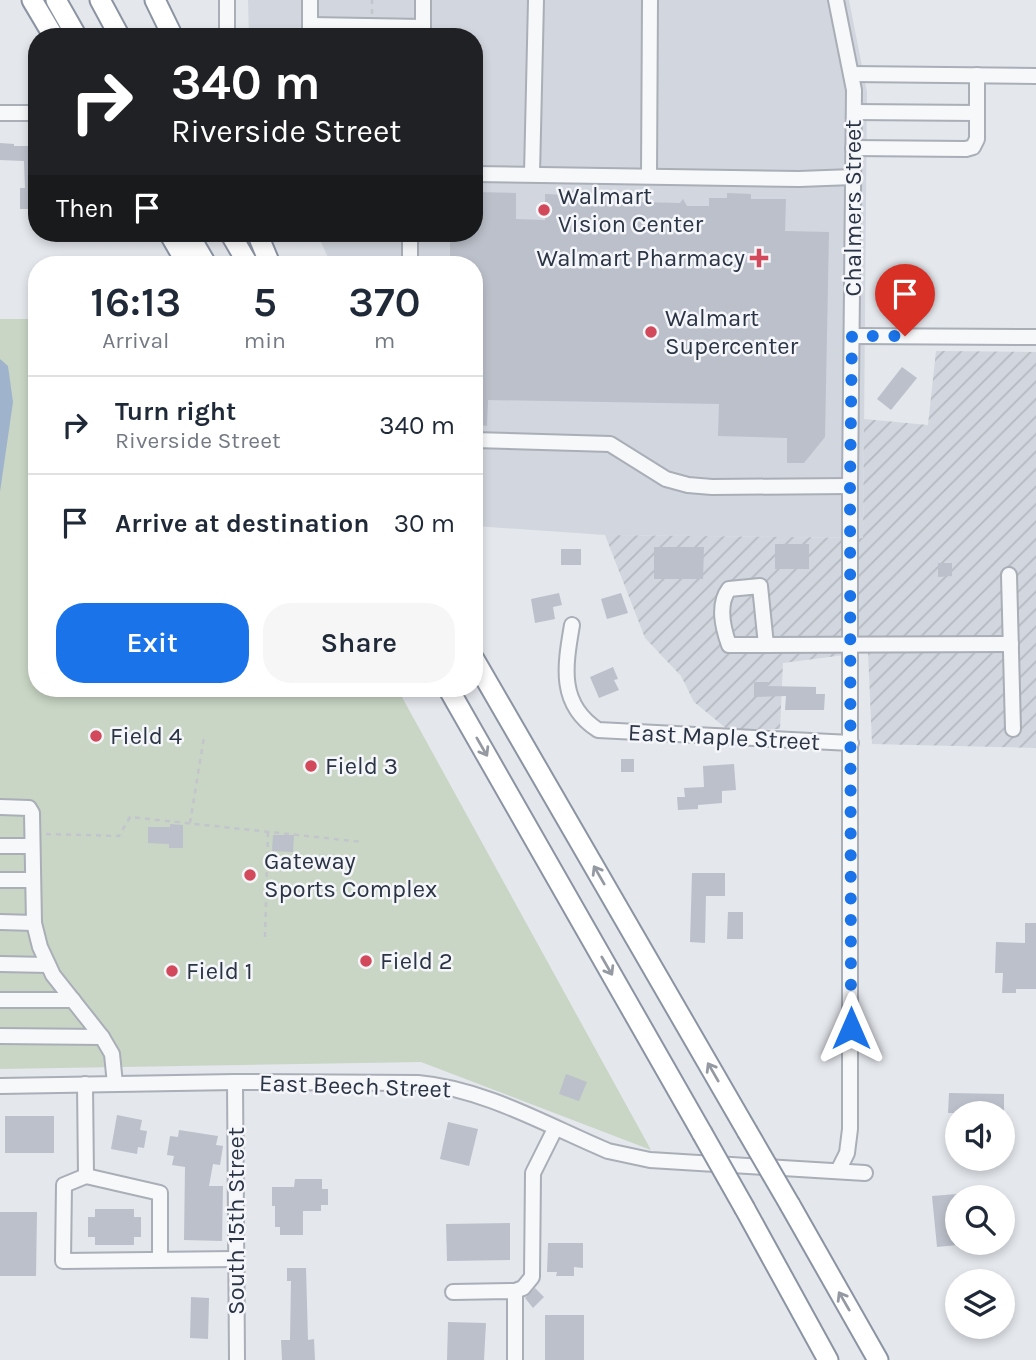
<!DOCTYPE html>
<html lang="en">
<head>
<meta charset="utf-8">
<style>
	:root { --surface:#fff; --page:#f6f6f7; --text:#1f2937; --muted:#747a83; --line:#e0e1e3; --accent:#1a73e8 }
	body { margin:0; font-family:Karla,sans-serif; background:var(--page); color:var(--text); height:100vh; display:flex; flex-direction:column; font-size:26px; white-space:nowrap }
	* { box-sizing:border-box; margin:0 }
	p { font-size:23px; color:var(--muted) }
	.icon { flex:none; width:38px; height:38px; fill:none; stroke:currentColor; stroke-width:2; stroke-linecap:round; stroke-linejoin:round }
	.map { position:relative; flex:1; overflow:hidden }
	.panel { position:absolute; left:28px; top:256px; width:455px; height:441px; display:flex; flex-direction:column; background:var(--surface); border-radius:28px; box-shadow:0 4px 10px #0003 }
	.panel>* { flex:none }
	.guide { position:absolute; left:28px; top:28px; width:455px; height:214px; border-radius:28px; box-shadow:0 4px 10px #0003; background:#202124; color:#fff; overflow:hidden }
	.tools { position:absolute; left:945px; top:1101px; display:grid; gap:14px }
	.tools a { display:grid; place-items:center; width:70px; height:70px; border-radius:50%; background:var(--surface); box-shadow:0 4px 10px #0003; font-size:35px }
	.pin { position:absolute; display:grid; place-items:center; width:60px; height:60px; color:#fff; margin:-72px -30px; border-radius:50% 50% 50% 0; rotate:-45deg; box-shadow:0 0 7px #0007 }
	.pin .icon { rotate:45deg }
	.me { position:absolute; width:77px; margin:-38px; rotate:0deg; stroke-linejoin:round; filter:drop-shadow(0 0 5px #0008) }
	.turn { display:flex; align-items:center; gap:24px; height:147px; padding:0 28px; font-size:32px }
	.turn .icon { width:91px; height:91px; stroke-width:2.5 }
	.turn b { display:block; font-size:49px; line-height:60px }
	.then { display:flex; align-items:center; height:66px; padding:0 28px; background:#0003; gap:14px; font-size:26px }
	.eta { display:flex; justify-content:space-evenly; align-items:center; height:119px; text-align:center }
	.eta b { font-size:42px; font-weight:600; line-height:49px }
	.button { display:flex; gap:14px; margin-top:auto; padding:14px 28px }
	.button a { flex:1; height:80px; border-radius:28px; background:var(--accent); color:#fff; font-size:28px; font-weight:600; line-height:80px; text-align:center }
	.button a+a { background:var(--page); color:var(--text) }
	ul { padding:0; list-style:none }
	li { display:flex; align-items:center; gap:21px; height:98px; padding:0 28px; border-top:2px solid var(--line) }
	li div { flex:1 }
	li b { display:block; font-size:26px }
	li em { font-style:normal }
	.map>svg:first-child { display:block }
</style>
</head>
<body>
<div class="map">
<svg width="1036" height="1360" viewBox="0 0 1036 1360">
	<defs>
		<pattern id="industrial-furrows" width="10" height="10" patternUnits="userSpaceOnUse" patternTransform="scale(1.75)"><rect width="10" height="10" fill="#d2d6de"/><path d="M-1 1l2-2M0 10L10 0M9 11l2-2" fill="none" stroke="#b4b8c0"/></pattern>
	</defs>
	<rect width="100%" height="100%" fill="#e4e7ec"/>
	<polygon fill="#d2d6de" points="248,0 849,0 867,92 863,538 605,535 474,526 474,264 331,264 317,233 474,233 474,37 249,37"/>
	<polygon fill="url(#industrial-furrows)" points="936,351 1036,352 1036,748 872,744 868,652 783,663 780,729 727,729 694,702 681,676 645,638 605,535 863,538 864,419 928,425"/>
	<polygon fill="#c9d6c5" points="0,319 37,319 37,688 397,688 651,1150 421,1062 0,1069"/>
	<polygon fill="#9fb4cc" points="0,359 8,366 13,402 0,492"/>
	<g fill="#bbc0ca">
		<polygon points="0,143 14,144 14,146 37,146 35,209 20,209 20,188 25,188 24,161 0,160"/>
		<polygon points="567,190 591,191 591,195 609,196 609,204 631,205 636,199 638,202 680,203 683,199 687,206 709,206 709,198 727,198 727,193 751,194 751,199 786,199 785,231 829,232 825,437 804,463 787,463 787,438 718,436 719,404 488,400 487,426 474,424 474,264 450,264 450,233 474,233 474,192 516,193 516,219 545,220 545,194 567,195"/>
		<polygon points="902,367 917,378 891,410 877,399"/>
		<rect x="775" y="544" width="34" height="25"/>
		<polygon points="654,547 704,547 703,579 654,579"/>
		<rect x="561" y="549" width="20" height="16"/>
		<polygon points="938,563 952,563 952,576 938,577"/>
		<polygon points="559,593 562,605 553,607 555,619 535,623 531,599"/>
		<polygon points="621,593 628,613 607,619 601,599"/>
		<polygon points="613,667 618,679 614,680 619,690 599,698 590,677"/>
		<polygon points="754,682 768,682 768,686 816,687 816,694 825,694 824,710 785,710 786,696 754,697"/>
		<rect x="621" y="759" width="13" height="13"/>
		<polygon points="734,764 736,790 722,791 722,803 698,805 698,809 678,810 677,797 685,797 684,788 704,787 703,766"/>
		<polygon points="170,824 183,825 183,848 169,848 169,844 148,843 148,827 170,827"/>
		<polygon points="273,835 294,835 293,852 272,851"/>
		<polygon points="692,873 725,873 725,896 706,896 705,943 690,942"/>
		<polygon points="728,912 743,912 743,939 727,939"/>
		<polygon points="1025,923 1036,923 1036,989 1016,989 1016,993 1002,993 1003,973 995,973 996,942 1025,943"/>
		<polygon points="566,1074 587,1082 579,1101 559,1094"/>
		<polygon points="949,1093 1004,1094 1004,1113 948,1113"/>
		<polygon points="117,1115 142,1120 140,1130 147,1131 144,1148 138,1147 137,1154 111,1149"/>
		<rect x="5" y="1116" width="49" height="37"/>
		<polygon points="448,1122 478,1129 469,1166 440,1159"/>
		<polygon points="179,1130 218,1136 216,1145 223,1146 220,1165 213,1164 209,1186 223,1186 222,1241 184,1240 185,1167 172,1165 174,1156 167,1155 170,1136 178,1137"/>
		<polygon points="295,1179 322,1179 322,1189 328,1189 328,1205 321,1205 321,1211 303,1211 303,1235 280,1235 280,1227 275,1227 275,1206 272,1206 272,1187 294,1187"/>
		<polygon points="957,1194 957,1245 937,1247 932,1196"/>
		<polygon points="95,1209 134,1209 134,1217 141,1217 141,1237 134,1237 134,1245 95,1245 95,1237 88,1237 88,1217 95,1217"/>
		<polygon points="0,1212 37,1212 36,1276 0,1276"/>
		<polygon points="510,1223 510,1260 447,1261 446,1224"/>
		<polygon points="548,1243 583,1243 583,1268 574,1267 574,1276 556,1276 557,1272 547,1272"/>
		<polygon points="287,1268 306,1268 308,1340 314,1339 315,1360 282,1360 281,1340 290,1340 291,1281 287,1281"/>
		<polygon points="535,1288 544,1297 533,1308 525,1298"/>
		<polygon points="191,1297 209,1298 208,1339 190,1338"/>
		<rect x="545" y="1315" width="39" height="45"/>
		<polygon points="448,1322 486,1323 484,1360 447,1360"/>
	</g>
	<g fill="none" stroke-linecap="round" stroke-linejoin="round">
		<defs>
			<g id="minor">
				<polyline points="836,0 854,90 850,486 850,1129 847,1153 838,1171"/>
				<polyline points="310,25 423,27"/>
				<polyline points="227,37 227,0"/>
				<polyline points="310,37 310,0"/>
				<polyline points="423,37 423,0"/>
				<polyline points="851,74 1036,76"/>
				<polyline points="854,112 977,113"/>
				<polyline points="0,113 37,113"/>
				<polyline points="853,148 966,149 973,147 977,139 977,75"/>
				<polyline points="474,174 799,179 853,177"/>
				<polyline points="532,174 536,0"/>
				<polyline points="649,176 650,0"/>
				<polyline points="410,264 410,233"/>
				<polyline points="852,336 1036,337"/>
				<polyline points="474,440 610,444 666,479 688,485 712,487 850,486"/>
				<polyline points="1009,575 1013,729"/>
				<path d="M572,625c-7,41 -14,79 26,105l253,13"/>
				<path d="M766,645l-6,-59 -31,3c-12,16 -6,39 0,56l282,-1"/>
				<polyline points="0,807 29,808 32,813 34,923 40,947 53,975 102,1037 112,1054 115,1084"/>
				<polyline points="0,846 32,846"/>
				<polyline points="0,880 33,880"/>
				<polyline points="0,922 34,923"/>
				<polyline points="0,964 48,965"/>
				<polyline points="0,1000 73,1000"/>
				<polyline points="0,1036 102,1037"/>
				<polyline points="235,1082 237,1360"/>
				<polyline points="85,1084 86,1176"/>
				<path d="M0,1086l235,-4 183,1c67,6 128,42 190,68l42,9 215,13"/>
				<polyline points="160,1259 160,1193 86,1176 64,1185 63,1261 236,1259"/>
				<polyline points="515,1291 523,1288 532,1277 533,1173 555,1129"/>
				<polyline points="453,1292 515,1291 515,1360"/>
			</g>
			<g id="highway">
				<polyline points="32,0 54,37"/>
				<polyline points="56,0 77,37"/>
				<polyline points="100,0 120,37"/>
				<polyline points="155,0 173,37"/>
				<polyline points="169,233 187,264"/>
				<polyline points="188,233 206,264"/>
				<polyline points="230,233 248,264"/>
				<polyline points="257,233 270,264"/>
				<polyline points="474,659 747,1131"/>
				<polyline points="448,688 702,1133"/>
				<polyline points="790,1205 878,1360"/>
				<polyline points="745,1209 828,1360"/>
			</g>
		</defs>
		<use href="#minor" stroke="#a9aeb7" stroke-width="18"/>
		<use href="#highway" stroke="#8b94a3" stroke-width="23"/>
		<g stroke="#c2c5cb" stroke-width="2.5" stroke-dasharray="5 5" stroke-linecap="butt">
			<polyline points="372,14 372,0"/>
			<polyline points="190,823 204,737"/>
			<polyline points="46,834 119,836 130,817 363,842"/>
			<polyline points="265,937 268,832"/>
		</g>
		<use href="#minor" stroke="#f7f8fa" stroke-width="14"/>
		<use href="#highway" stroke="#fff" stroke-width="19"/>
		<defs>
			<g id="highway-bridge">
				<polyline points="747,1131 790,1205"/>
				<polyline points="702,1133 745,1209"/>
			</g>
		</defs>
		<use href="#highway-bridge" stroke="#8b94a3" stroke-width="23" stroke-linecap="butt"/>
		<use href="#highway-bridge" stroke="#fff" stroke-width="19"/>
	</g>
	<defs><path id="oneway-shaft" d="M-6 0H5M1.5-3L5.5 0L1.5 3" fill="none" stroke-width="1.6" stroke-linecap="round" stroke-linejoin="round" transform="scale(1.75)"/></defs>
	<g stroke="#959aa2">
		<use href="#oneway-shaft" transform="translate(482 747) rotate(60)"/>
		<use href="#oneway-shaft" transform="translate(599 875) rotate(-120)"/>
		<use href="#oneway-shaft" transform="translate(607 966) rotate(60)"/>
		<use href="#oneway-shaft" transform="translate(713 1072) rotate(-120)"/>
		<use href="#oneway-shaft" transform="translate(844 1301) rotate(-120)"/>
	</g>
	<g fill="none" stroke-linecap="round" stroke-linejoin="round">
		<polyline stroke="#1a73e8" stroke-width="12" stroke-dasharray="0 21.6" points="851,1028 850,486 852,336 905,336"/>
	</g>
	<g fill="#d1495b" stroke="#f4f6f9" stroke-width="2.5">
		<circle cx="544" cy="210" r="7"/>
		<path d="M755.5 247.5h7v7h7v7h-7v7h-7v-7h-7v-7h7z"/>
		<circle cx="651" cy="332" r="7"/>
		<circle cx="96" cy="736" r="7"/>
		<circle cx="311" cy="766" r="7"/>
		<circle cx="250" cy="875" r="7"/>
		<circle cx="366" cy="961" r="7"/>
		<circle cx="172" cy="971" r="7"/>
	</g>
	<g text-anchor="middle" dominant-baseline="central" stroke-width="5" stroke-linejoin="round" paint-order="stroke">
		<g font-size="24" fill="#2b3445" stroke="#f4f6f9" text-anchor="start">
			<text x="558" y="196">Walmart<tspan x="558" dy="28">Vision Center</tspan></text>
			<text x="745" y="258" text-anchor="end">Walmart Pharmacy</text>
			<text x="665" y="318">Walmart<tspan x="665" dy="28">Supercenter</tspan></text>
			<text x="110" y="736">Field 4</text>
			<text x="325" y="766">Field 3</text>
			<text x="264" y="861">Gateway<tspan x="264" dy="28">Sports Complex</tspan></text>
			<text x="380" y="961">Field 2</text>
			<text x="186" y="971">Field 1</text>
		</g>
		<g font-size="24" fill="#2b3445" stroke="#f4f6f9">
			<text transform="translate(853 208) rotate(-90)">Chalmers Street</text>
			<text transform="translate(724 737) rotate(3)">East Maple Street</text>
			<text transform="translate(355 1086) rotate(2)">East Beech Street</text>
			<text transform="translate(236 1221) rotate(-90)">South 15th Street</text>
		</g>
	</g>
</svg>
<div class="tools">
<a><svg class="icon" aria-label="sound" viewBox="0 0 24 24"><path d="M4 9h4l5-4v14l-5-4H4zM17 9q2 3 0 6"/></svg></a>
<a><svg class="icon" aria-label="search" viewBox="0 0 24 24"><circle cx="10" cy="10" r="6"/><path d="M15 15l6 6"/></svg></a>
<a><svg class="icon" aria-label="layers" viewBox="0 0 24 24"><path d="M12 4l9 5-9 5-9-5zM3 14l9 5 9-5"/></svg></a>
</div>
<div class="pin" style="left:905px;top:336px;background:#d93025"><svg class="icon" aria-label="arrive" viewBox="0 0 24 24"><path d="M6 21V4h12l-3 4 3 4H6"/></svg></div>
<svg class="me" style="left:851px;top:1028px" viewBox="-20 -20 40 40"><path d="M0-17L14 15 0 8-14 15z" fill="#1a73e8" stroke="#fff" stroke-width="4"/></svg>
<div class="guide">
<div class="turn"><svg class="icon" aria-label="right" viewBox="0 0 24 24"><path d="M7 20v-9h11M14 6l5 5-5 5"/></svg><div><b>340 m</b>Riverside Street</div></div>
<div class="then">Then<svg class="icon" aria-label="arrive" viewBox="0 0 24 24"><path d="M6 21V4h12l-3 4 3 4H6"/></svg></div>
</div>
<section class="panel">
<div class="eta">
<div><b>16:13</b><p>Arrival</p></div>
<div><b>5</b><p>min</p></div>
<div><b>370</b><p>m</p></div>
</div>
<ul>
<li><svg class="icon" aria-label="right" viewBox="0 0 24 24"><path d="M7 20v-9h11M14 6l5 5-5 5"/></svg><div><b>Turn right</b><p>Riverside Street</p></div><em>340 m</em></li>
<li><svg class="icon" aria-label="arrive" viewBox="0 0 24 24"><path d="M6 21V4h12l-3 4 3 4H6"/></svg><div><b>Arrive at destination</b></div><em>30 m</em></li>
</ul>
<div class="button"><a>Exit</a><a>Share</a></div>
</section>
</div>
</body>
</html>
